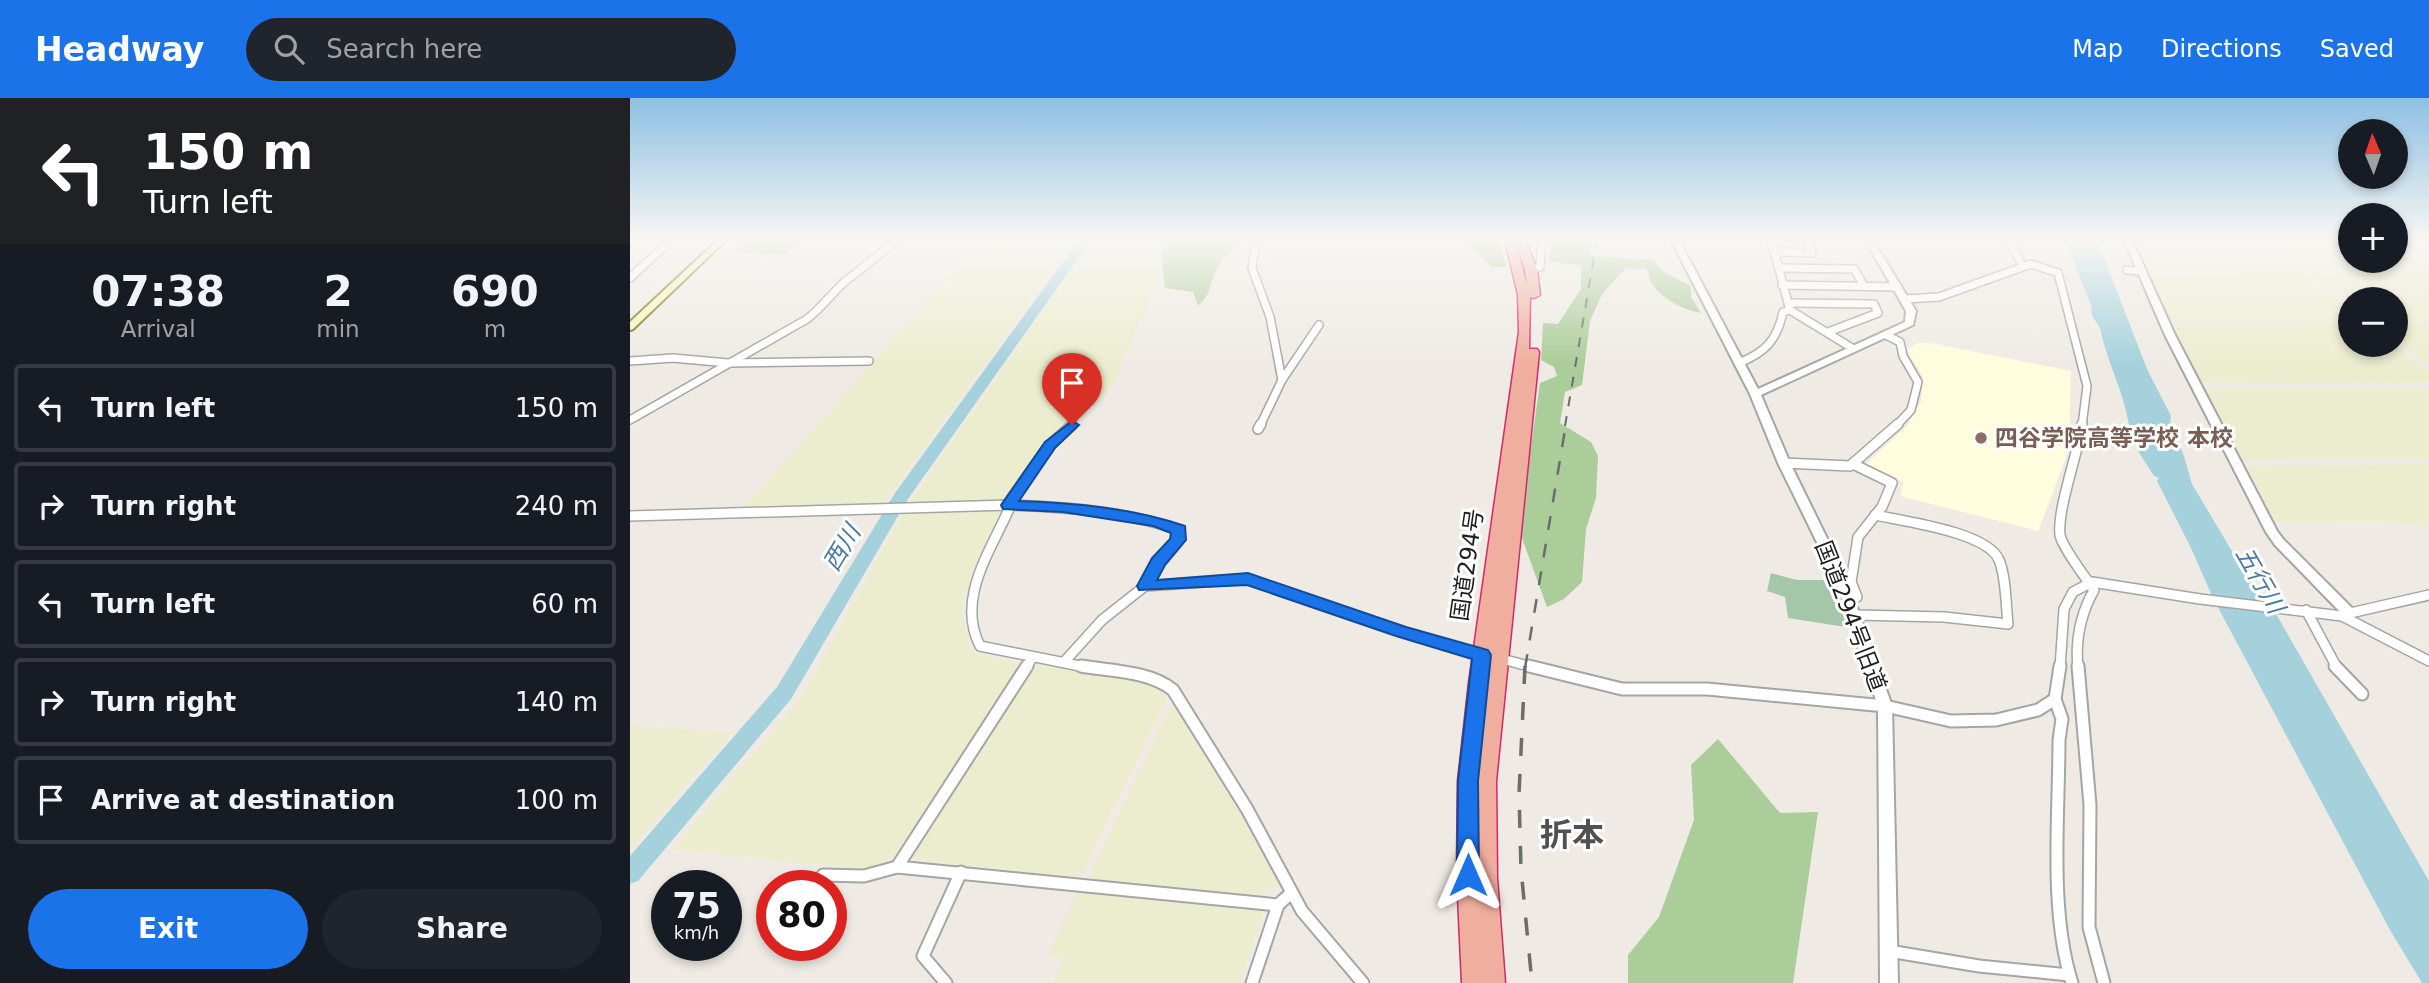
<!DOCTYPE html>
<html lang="en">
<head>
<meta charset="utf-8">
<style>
	:root { --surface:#171b24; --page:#20242c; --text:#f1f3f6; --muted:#9ea1a6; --line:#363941; --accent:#1a73e8 }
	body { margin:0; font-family:"DejaVu Sans","Noto Sans JP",sans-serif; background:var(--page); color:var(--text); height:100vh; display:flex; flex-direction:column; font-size:26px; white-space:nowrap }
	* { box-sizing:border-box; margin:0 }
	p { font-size:23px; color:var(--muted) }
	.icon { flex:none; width:38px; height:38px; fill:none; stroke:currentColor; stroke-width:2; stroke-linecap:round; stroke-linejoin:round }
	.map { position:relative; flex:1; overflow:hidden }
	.panel { display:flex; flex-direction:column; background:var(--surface); width:630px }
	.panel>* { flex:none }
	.top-card { background:#202124; color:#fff; overflow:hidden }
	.needle { width:46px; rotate:358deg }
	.buttons { position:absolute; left:1708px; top:21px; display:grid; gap:14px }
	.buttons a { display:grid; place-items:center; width:70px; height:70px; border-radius:50%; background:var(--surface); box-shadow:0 4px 10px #0003; font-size:35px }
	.speed { position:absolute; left:21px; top:772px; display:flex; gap:14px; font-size:35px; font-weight:700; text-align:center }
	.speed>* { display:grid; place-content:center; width:91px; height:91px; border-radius:50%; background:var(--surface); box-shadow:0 4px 10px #0003; line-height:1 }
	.speed small { font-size:18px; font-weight:400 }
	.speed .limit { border:10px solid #d22; background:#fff; color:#111 }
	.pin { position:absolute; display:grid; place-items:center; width:60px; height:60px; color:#fff; margin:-72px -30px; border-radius:50% 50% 50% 0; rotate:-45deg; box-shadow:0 0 7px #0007 }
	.pin .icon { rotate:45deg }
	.me { position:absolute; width:77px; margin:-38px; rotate:0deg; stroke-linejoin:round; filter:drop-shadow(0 0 5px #0008) }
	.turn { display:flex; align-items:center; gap:24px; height:147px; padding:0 28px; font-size:32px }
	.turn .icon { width:91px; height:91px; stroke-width:2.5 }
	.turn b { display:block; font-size:49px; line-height:60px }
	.eta { display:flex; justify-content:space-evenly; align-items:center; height:119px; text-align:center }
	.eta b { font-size:42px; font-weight:600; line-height:49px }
	.cta { display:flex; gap:14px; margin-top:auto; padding:14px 28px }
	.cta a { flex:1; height:80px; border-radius:42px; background:var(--accent); color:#fff; font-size:28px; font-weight:600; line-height:80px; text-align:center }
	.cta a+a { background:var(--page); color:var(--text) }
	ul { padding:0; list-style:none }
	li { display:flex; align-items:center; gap:21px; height:88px; margin:0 14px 10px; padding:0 14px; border:4px solid var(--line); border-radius:7px }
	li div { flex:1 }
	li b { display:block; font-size:26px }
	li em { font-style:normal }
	header { display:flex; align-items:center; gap:42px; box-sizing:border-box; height:98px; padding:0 35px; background:var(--accent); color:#fff }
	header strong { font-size:33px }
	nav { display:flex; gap:38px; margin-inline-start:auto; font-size:24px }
	.search { width:490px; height:63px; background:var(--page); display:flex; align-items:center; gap:18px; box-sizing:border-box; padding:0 24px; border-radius:38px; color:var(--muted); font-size:26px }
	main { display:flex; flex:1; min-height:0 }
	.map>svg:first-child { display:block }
</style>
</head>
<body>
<header>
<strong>Headway</strong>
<div class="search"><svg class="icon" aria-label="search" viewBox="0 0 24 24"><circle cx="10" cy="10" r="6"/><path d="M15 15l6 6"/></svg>Search here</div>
<nav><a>Map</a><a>Directions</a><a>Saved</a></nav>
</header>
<main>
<section class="panel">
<div class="top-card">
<div class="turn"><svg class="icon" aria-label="left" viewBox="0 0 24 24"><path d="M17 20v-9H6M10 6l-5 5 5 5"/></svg><div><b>150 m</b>Turn left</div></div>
</div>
<div class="eta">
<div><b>07:38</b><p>Arrival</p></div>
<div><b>2</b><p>min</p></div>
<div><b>690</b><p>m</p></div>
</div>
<ul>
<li><svg class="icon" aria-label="left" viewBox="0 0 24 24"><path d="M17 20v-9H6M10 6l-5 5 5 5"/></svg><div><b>Turn left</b></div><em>150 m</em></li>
<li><svg class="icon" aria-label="right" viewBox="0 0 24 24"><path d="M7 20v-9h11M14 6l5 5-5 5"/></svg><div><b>Turn right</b></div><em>240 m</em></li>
<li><svg class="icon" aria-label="left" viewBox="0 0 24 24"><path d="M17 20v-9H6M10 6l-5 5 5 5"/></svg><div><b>Turn left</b></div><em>60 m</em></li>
<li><svg class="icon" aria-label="right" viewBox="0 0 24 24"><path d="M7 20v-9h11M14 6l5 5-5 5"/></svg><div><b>Turn right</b></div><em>140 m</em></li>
<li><svg class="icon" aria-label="arrive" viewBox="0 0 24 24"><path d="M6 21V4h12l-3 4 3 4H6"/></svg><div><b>Arrive at destination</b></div><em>100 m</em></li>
</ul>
<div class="cta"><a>Exit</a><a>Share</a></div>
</section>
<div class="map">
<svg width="1799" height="885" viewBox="0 0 1799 885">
	<rect width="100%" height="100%" fill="#efebe4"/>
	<polygon fill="#fefddd" points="1287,245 1301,245 1441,273 1439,352 1408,433 1270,398 1274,384 1234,368 1277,328 1291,304 1293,279 1277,252"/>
	<g fill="#ecedcf">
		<polygon points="352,142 444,142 267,388 251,406 118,411 117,406"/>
		<polygon points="462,142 534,142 523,154 529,167 525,188 482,290 413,349 376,401 370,403 280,404"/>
		<polygon points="1505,142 1634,142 1670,170 1517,171"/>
		<polygon points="1640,142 1714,142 1720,146 1720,163 1766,161 1779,171 1678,171"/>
		<polygon points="1766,142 1799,142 1799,171 1783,170 1766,157"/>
		<polygon points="1674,174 1720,211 1720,224 1541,224 1519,175"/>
		<polygon points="1799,174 1799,224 1766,224 1766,201 1720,201 1720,205 1682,175"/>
		<polygon points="1766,226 1799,226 1799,268 1766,241"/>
		<polygon points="1720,227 1720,247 1765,247 1799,274 1799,285 1570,284 1543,228"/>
		<polygon points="1575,291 1799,291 1799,360 1613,362"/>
		<polygon points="1799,366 1799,428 1748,423 1645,425 1617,368"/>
		<polygon points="373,412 345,469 331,508 339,545 346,556 392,565 269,753 256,764 238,770 217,770 43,751 172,598 273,415"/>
		<polygon points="407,566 527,588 537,601 449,781 279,761"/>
		<polygon points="539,610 547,610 649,781 646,792 634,790 631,799 458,780"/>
		<polygon points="0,626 101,635 0,751"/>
		<polygon points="448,794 634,813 610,885 423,885 436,860 418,857"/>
	</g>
	<g fill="#abcd99">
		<polygon points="118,142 175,142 153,157 106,153"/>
		<path d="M542,142h73c-13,8 -23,18 -30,32 -7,16 -3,21 -17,34l-5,-14 -28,-4 -4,-37z"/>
		<polygon points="835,142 869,142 876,169 861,169"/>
		<path d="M921,142h41l-2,16 63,4 12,13 26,13v11l10,16c-15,-2 -40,-15 -48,-28 -3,-4 -4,-11 -6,-16l-21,-1 -24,26 -12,27 -8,64 -17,7 -5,31 31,19 7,14 -2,42 -10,31 -4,53 -18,17 -17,8 -28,-77 21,-147 17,-7 -3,-9 -13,-7 2,-37 15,1 23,-35v-23l-32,-5z"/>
		<polygon points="1088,641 1150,715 1188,714 1163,885 998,885 998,857 1029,819 1064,722 1061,667"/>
	</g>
	<polygon fill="#a5c7a9" points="1141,475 1167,482 1204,482 1222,530 1158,520 1155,499 1137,493"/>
	<path fill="#a5d1dc" d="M1435,142h32l50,129 24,47 -1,9 14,31 8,28 65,109 18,19 154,269v102h-7l-32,-53 -177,-332 -23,-52 -33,-65 2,-3 -5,-2 -16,-25 1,-7 -8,-14 -9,-3 7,-2c-5,-32 -22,-64 -28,-93 -2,-10 -12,-14 -9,-24z"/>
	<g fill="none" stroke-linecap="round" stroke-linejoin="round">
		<polygon fill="#a5d1dc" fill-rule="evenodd" points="449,142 461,142 278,401 161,601 8,783 0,786 0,758 147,589 265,395"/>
		<defs>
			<g id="minor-far2">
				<polyline points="626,142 622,170 640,219 652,282"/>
				<polyline points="1141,142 1160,212 1222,250"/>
				<polyline points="1379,142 1392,167"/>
				<polyline points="1145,154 1182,155 1178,142"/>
				<polyline points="1148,170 1224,171 1234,188"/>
				<polyline points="901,171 910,169 912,142"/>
				<polyline points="1497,172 1512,173"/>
				<polyline points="0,180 41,142"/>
				<polyline points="1152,187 1268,189"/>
				<polyline points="1275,201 1309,199 1401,166 1428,175 1457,288 1452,328"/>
				<polyline points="1158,205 1244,206 1248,215 1198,234"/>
				<polyline points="1256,237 1270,244 1273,258 1288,284 1281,312 1266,328"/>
				<polyline points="0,263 43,260 98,265 239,263"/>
				<path d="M1109,265c27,-11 38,-23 44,-51l7,-2"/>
				<path d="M0,322l177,-101c17,-13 28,-31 45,-43 15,-12 30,-23 44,-36"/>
				<polyline points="630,328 652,282 689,227"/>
			</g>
			<g id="minor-far1">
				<path d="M442,327l-22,20 -40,56 -1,8c-19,43 -53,90 -29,137l110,22"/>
				<polyline points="628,331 631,326"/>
				<polyline points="1154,365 1220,368 1268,326"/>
				<path d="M0,418l379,-11c57,2 116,6 170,25l-1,10 -20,22 -13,24 -43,34 -38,42"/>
				<polyline points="515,488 618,481 772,534 854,557"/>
				<polyline points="1220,502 1227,499 1221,484 1228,439 1252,409 1262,385 1223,366"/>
				<polyline points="1676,512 1707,570"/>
				<polyline points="1716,516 1799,497"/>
				<path d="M1226,517l88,2 64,7c-2,-18 -2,-48 -9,-64 -11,-28 -97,-39 -124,-45"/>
				<polyline points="868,560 906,570"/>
				<polyline points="396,570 402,560"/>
				<polyline points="1430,570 1434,511 1443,494 1462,484 1570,501 1712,518 1799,563"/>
				<path d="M1448,570c-3,-29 2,-53 16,-78 -8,-12 -32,-43 -34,-55 -3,-26 18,-81 22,-111"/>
			</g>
			<g id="minor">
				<path d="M451,568c29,5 69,5 92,24l74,119 55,102 61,72"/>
				<polyline points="899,568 992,591 1077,591 1255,608 1321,623 1366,622 1408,612 1425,601 1430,568"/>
				<polyline points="1448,568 1460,707 1459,829 1474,885"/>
				<polyline points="1705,568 1732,596"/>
				<path d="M1425,601l7,20 -3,21c0,77 -10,170 13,243"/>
				<polyline points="267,769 397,568"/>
				<polyline points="193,777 234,778 267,769 648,807"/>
				<polyline points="1259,853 1349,868 1439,877"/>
				<polyline points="316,885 293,858 331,774"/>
				<polyline points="622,885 648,807 661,795"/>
			</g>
			<g id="tertiary">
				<polygon points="1041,142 1049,142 1128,291 1275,224 1276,213 1235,142 1243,142 1286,213 1283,227 1131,297 1160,365 1217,481 1262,608 1268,885 1250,885 1248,608 1205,481 1148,365 1120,296"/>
				<polygon points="1494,142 1502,142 1545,237 1647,433 1653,441 1723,511 1725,514 1723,517 1713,517 1645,447 1636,434 1535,237"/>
			</g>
			<polygon id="secondary" points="88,142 96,142 3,231 0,232 0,224"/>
			<path id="trunk" d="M875,142h10l1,2 8,-2 2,2 11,27 3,26 -6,3 -4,-1 -1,52h8l2,3 -43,429 1,97 8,105h-43l-5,-108 1,-94 11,-98 50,-351 -1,-37zM886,145l9,26 2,17z"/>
		</defs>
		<use href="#minor-far2" stroke="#a5a5a5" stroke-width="10"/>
		<use href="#minor-far1" stroke="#a5a5a5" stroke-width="12"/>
		<use href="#minor" stroke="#a5a5a5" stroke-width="15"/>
		<use href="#tertiary" stroke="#a5a5a5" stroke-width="4"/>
		<use href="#secondary" stroke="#6b7307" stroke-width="4"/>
		<use href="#trunk" stroke="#d6276a" stroke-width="3"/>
		<use href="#minor-far2" stroke="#fff" stroke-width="7"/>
		<use href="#minor-far1" stroke="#fff" stroke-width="9"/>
		<use href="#minor" stroke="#fff" stroke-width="11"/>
		<use href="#tertiary" fill="#fff" fill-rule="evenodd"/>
		<use href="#secondary" fill="#f7f8b8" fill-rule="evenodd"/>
		<use href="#trunk" fill="#f0ae9e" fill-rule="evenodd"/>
		<polyline stroke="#6c6c6c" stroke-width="2" stroke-dasharray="10 10" stroke-linecap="butt" points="935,328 967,142"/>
		<polyline stroke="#6c6c6c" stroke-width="2.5" stroke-dasharray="14 14" stroke-linecap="butt" points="895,570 936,326"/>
		<polyline stroke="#6c6c6c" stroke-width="3.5" stroke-dasharray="18 18" stroke-linecap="butt" points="895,568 889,696 891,771 902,885"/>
	</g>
	<linearGradient id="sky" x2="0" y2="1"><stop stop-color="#8dc0e3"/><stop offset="0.53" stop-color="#f8f6f3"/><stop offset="1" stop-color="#f8f6f3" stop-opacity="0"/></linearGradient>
	<rect width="1799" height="266" fill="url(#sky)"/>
	<path fill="#1a73e8" stroke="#114b97" stroke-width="2" d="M442,323l7,4 -24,23 -36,53c55,2 114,7 166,25l1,14 -21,25 -8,15 91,-7 158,54 82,23 3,5 -13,126 1,94 -3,7 -8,3 -7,-3 -4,-7 1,-94 14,-122 -76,-23 -149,-51 -108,5 -2,-4 15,-28 18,-19 1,-6 -18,-7 -90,-14 -60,-3 -2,-4 44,-63z"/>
	<circle fill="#8d6e63" stroke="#fff" stroke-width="2.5" cx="1351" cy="340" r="7"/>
	<g text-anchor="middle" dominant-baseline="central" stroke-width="6" stroke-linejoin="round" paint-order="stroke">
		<g font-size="23" font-weight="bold" fill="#785e54" stroke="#fff" text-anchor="start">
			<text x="1365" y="340">四谷学院高等学校 本校</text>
		</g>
		<g font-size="23" fill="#1e1e1e" stroke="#fff">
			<text transform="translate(837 467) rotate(-82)">国道294号</text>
			<text transform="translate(1221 518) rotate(69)">国道294号旧道</text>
		</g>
		<g font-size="24" font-style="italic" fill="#497aa4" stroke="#fff">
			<text transform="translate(212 450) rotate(-59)">西川</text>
			<text transform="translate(1630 482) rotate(60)">五行川</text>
		</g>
		<g font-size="32" font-weight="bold" fill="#515151" stroke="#fff">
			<text x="942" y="737">折本</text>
		</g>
	</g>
</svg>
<div class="buttons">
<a><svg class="needle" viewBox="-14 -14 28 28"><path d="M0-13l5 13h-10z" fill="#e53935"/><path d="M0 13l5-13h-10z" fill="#9ea1a6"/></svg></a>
<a>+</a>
<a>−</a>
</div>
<div class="speed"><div>75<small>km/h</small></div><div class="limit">80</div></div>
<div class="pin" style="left:442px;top:327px;background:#d93025"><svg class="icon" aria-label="arrive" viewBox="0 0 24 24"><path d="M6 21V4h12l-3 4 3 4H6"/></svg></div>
<svg class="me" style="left:838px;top:777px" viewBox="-20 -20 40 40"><path d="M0-17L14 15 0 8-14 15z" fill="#1a73e8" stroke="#fff" stroke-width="4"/></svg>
</div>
</main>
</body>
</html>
